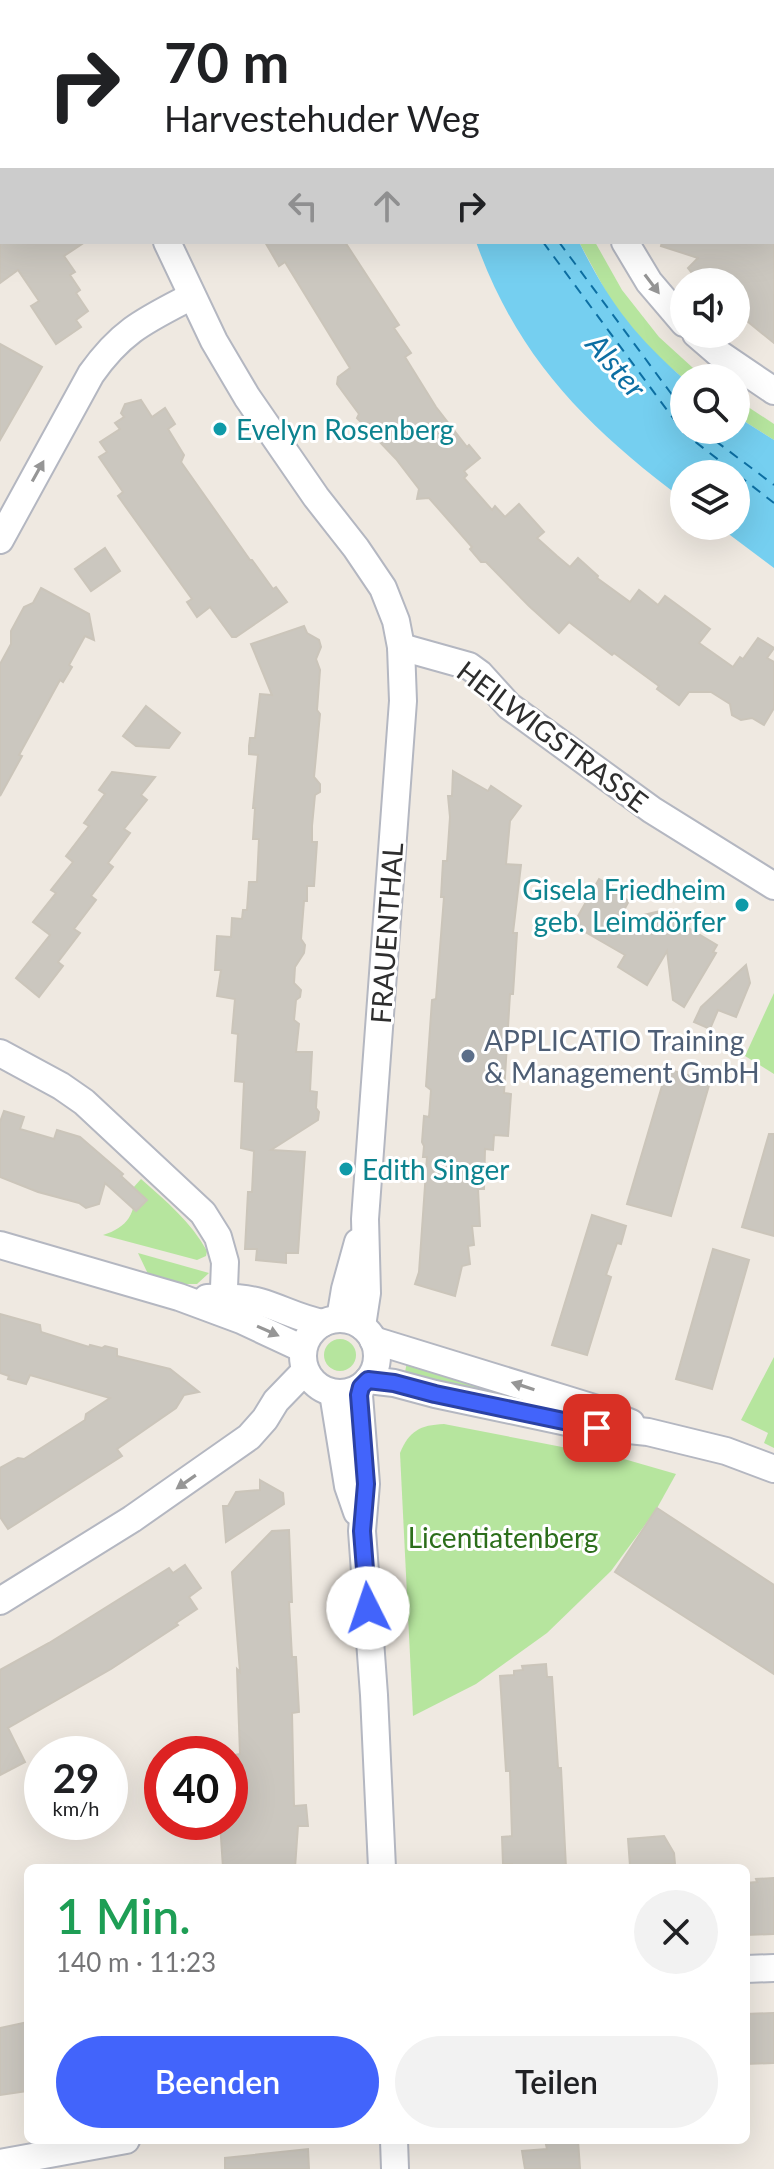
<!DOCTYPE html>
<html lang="de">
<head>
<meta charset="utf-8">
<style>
	:root { --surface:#fff; --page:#f2f2f2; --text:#202124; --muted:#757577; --accent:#4264fb }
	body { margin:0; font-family:Lato,sans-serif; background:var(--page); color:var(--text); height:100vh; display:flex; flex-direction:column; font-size:30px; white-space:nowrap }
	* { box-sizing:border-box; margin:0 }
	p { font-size:26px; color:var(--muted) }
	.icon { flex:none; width:44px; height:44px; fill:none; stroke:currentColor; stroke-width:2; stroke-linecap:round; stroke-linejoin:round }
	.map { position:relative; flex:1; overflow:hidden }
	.side { position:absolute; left:24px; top:1864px; width:726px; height:280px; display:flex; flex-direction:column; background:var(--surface); border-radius:12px; box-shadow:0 8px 32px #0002 }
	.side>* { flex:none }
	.guide { position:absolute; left:0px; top:0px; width:774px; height:244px; box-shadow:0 8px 32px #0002; background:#fff; color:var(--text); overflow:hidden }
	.buttons { position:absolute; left:670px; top:268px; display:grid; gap:16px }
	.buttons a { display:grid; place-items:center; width:80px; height:80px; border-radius:50%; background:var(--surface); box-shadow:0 8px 32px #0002; font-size:40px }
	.speed { position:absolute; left:24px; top:1736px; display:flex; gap:16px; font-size:40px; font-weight:700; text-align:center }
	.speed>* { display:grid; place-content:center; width:104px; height:104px; border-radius:50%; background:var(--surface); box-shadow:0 8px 32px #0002; line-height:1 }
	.speed small { font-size:20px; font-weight:400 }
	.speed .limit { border:12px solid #d22; background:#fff; color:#111 }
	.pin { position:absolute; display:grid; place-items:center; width:68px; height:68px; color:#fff; margin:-34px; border-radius:16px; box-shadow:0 4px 12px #0006 }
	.me { position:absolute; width:88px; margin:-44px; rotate:356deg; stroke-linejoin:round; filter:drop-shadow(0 0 6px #0008) }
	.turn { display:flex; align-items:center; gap:28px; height:168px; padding:0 32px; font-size:36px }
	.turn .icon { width:104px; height:104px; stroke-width:2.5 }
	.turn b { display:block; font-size:56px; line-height:68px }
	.lanes { display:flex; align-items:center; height:76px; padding:0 32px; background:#0003; justify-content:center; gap:40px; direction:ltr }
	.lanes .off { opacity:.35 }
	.round { display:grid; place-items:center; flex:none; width:84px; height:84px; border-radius:42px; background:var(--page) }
	.headline { display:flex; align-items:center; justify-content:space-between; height:136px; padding:0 32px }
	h1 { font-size:48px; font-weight:600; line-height:60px; color:#1e9e55 }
	.primary-button { display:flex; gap:16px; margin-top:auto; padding:16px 32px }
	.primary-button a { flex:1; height:92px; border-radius:48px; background:var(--accent); color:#fff; font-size:32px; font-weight:600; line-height:92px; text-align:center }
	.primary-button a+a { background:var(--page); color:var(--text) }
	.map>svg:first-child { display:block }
</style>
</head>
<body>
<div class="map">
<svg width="774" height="2169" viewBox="0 0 774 2169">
	<rect width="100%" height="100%" fill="#efe9e1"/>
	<g fill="#b6e59e">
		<polygon points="579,242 595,242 622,290 659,337 704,378 684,379 648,348 611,301"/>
		<polygon points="736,399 774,424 774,440 736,416"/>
		<polygon points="774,993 774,1074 745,1056"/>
		<path d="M141,1179c25,22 50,43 66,72l-1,5 -9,4 -94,-25c24,-7 35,-23 30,-47z"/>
		<polygon points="138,1253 209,1273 197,1284 177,1284 148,1274"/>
		<circle cx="340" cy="1355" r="16"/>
		<polygon points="408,1357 579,1411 404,1377"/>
		<polygon points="774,1357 774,1448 764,1443 768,1433 741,1420"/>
		<path d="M444,1424l180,35 52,15 -20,36 -45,61 -64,62 -71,51 -63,32 -13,-263c9,-22 20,-28 44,-29z"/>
	</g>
	<path fill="#75cff0" d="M476,242h103c30,60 55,93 105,137v51h52v-14l38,24v128l-56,-42h18v-52h-52v26c-97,-73 -166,-141 -208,-258z"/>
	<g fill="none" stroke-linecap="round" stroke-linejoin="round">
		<g stroke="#0d6fa3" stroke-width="2" stroke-dasharray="10 8" stroke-linecap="butt">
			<polyline points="461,0 462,2"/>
			<polyline points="473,0 473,2"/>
			<polyline points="543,242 684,433 774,503"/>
			<polyline points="559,242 684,411"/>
			<polyline points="701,430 774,485"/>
		</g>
	</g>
	<g fill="#cbc7bf" stroke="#cbc5ba" stroke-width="2">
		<polygon points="0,242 85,242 64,256 75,272 70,275 80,290 76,293 88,311 76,320 81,327 56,344 31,306 39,301 18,270 0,283"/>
		<polygon points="265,242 345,242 399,325 394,328 411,353 405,357 436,407 467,447 469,445 480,458 464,471 467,475 464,478 492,510 495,506 505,517 519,504 544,532 537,538 557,556 570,567 578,558 598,576 597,578 630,602 639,590 658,605 665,596 710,629 699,643 733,667 740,657 743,659 758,638 774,648 767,658 774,662 774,708 764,725 752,718 741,720 732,715 730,704 711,692 689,692 679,705 657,689 659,686 614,653 612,655 569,622 559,633 529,606 486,562 481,562 470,549 472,547 429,498 417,499 419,489 396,459 357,418 359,414 337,384 338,377 350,368 285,262 279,266"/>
		<polygon points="662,242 774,242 774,343 736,312 736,282 699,282 688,268 698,258 661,246"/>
		<polygon points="0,344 42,367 0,440"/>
		<polygon points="141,400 152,417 165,408 175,424 168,429 184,455 181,462 250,560 252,560 273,589 276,587 287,602 236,637 232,637 210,607 197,617 187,602 192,599 118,496 123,492 99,457 107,452 100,442 120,429 115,423 124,417 121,413 125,404"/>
		<polygon points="105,548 120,571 91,591 75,569"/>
		<polygon points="41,588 89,614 94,640 85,636 69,665 72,667 63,682 60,680 19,755 22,756 0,796 0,664 11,644 11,631 24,607 33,603"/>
		<polygon points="304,626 307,633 319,640 321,647 316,659 320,670 317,710 320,714 314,777 320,784 320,792 315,795 312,826 312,842 317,842 314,886 307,886 307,901 304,901 301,939 305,945 304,953 295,967 294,983 301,990 300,997 296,1000 294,1020 299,1024 296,1052 312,1052 310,1091 317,1092 316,1108 319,1112 318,1120 271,1150 305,1152 298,1253 286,1253 286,1263 256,1260 257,1249 245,1249 248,1192 252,1192 254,1151 241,1148 244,1082 235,1081 238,1034 232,1033 235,999 217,996 221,970 215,970 217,936 231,937 232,918 242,919 243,910 247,910 249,882 257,882 259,839 253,839 255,808 253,808 258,755 249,754 249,746 250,738 255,738 260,694 272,695 251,644"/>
		<polygon points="146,706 180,733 169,748 136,746 123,736"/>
		<polygon points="453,771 488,791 491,786 521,806 510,821 506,864 521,865 513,933 517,933 513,994 510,994 504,1093 511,1094 508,1136 494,1135 493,1150 485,1149 484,1189 478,1189 480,1226 472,1226 474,1245 468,1246 470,1264 462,1266 455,1296 415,1284 419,1272 427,1157 423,1157 424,1146 422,1142 424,1116 429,1117 431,1090 426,1086 432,1000 436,999 444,897 441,897 443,861 447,861 450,817 448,796 452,796"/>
		<polygon points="112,772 155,777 141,795 147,800 124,829 130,833 108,863 113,867 91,896 96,900 74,929 80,933 58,962 63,966 39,997 16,978 50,935 33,922 56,893 51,890 73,862 66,856 89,826 84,823 105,794 99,790"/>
		<polygon points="599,879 617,889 615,893 629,901 618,921 660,911 717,945 713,952 716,953 684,1007 673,1000 667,951 647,985 618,967 625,955 573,925"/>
		<polygon points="746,965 750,983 736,1017 718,1010 710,1029 694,1022 701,1007"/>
		<polygon points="667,1069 710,1082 671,1216 627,1204"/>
		<polygon points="4,1111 24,1117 20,1129 54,1139 57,1130 80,1137 123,1174 121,1176 147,1200 136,1211 105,1183 99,1204 86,1208 79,1203 38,1192 0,1177 0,1122"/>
		<polygon points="769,1134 774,1134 774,1236 742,1227"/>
		<polygon points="592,1215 626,1226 621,1244 617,1243 606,1275 611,1277 587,1355 552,1345"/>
		<polygon points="713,1249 749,1260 712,1389 676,1379"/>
		<polygon points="0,1314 40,1325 41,1332 89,1347 90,1345 102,1348 105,1346 117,1349 117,1356 170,1369 199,1392 184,1395 176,1408 117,1449 122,1456 8,1529 0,1517 0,1468 18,1458 24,1459 85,1420 86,1414 110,1398 30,1375 26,1384 8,1379 9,1376 0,1373"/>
		<polygon points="260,1480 283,1493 284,1504 226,1542 223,1506 228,1506 236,1492 260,1490"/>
		<polygon points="657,1508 774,1585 774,1674 615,1572"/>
		<polygon points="289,1530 292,1602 289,1602 292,1657 296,1657 299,1712 292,1713 294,1806 306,1805 308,1826 298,1826 295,1868 223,1868 220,1822 230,1822 234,1755 240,1754 237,1669 240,1672 232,1572 272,1531"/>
		<polygon points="185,1565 201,1588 189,1597 197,1609 176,1623 178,1625 111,1669 8,1728 25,1762 0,1775 0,1670 49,1643 169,1568 173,1573"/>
		<polygon points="546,1664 547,1677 552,1677 558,1768 561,1768 566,1868 512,1868 512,1864 503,1864 502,1837 512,1836 510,1771 506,1771 500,1676 514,1675 514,1671 523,1670 522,1666"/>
		<polygon points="664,1836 674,1853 675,1864 630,1866 628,1839"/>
		<polygon points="774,1878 774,1934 746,1935 746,1883 757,1882 756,1879"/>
		<polygon points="774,2013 774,2063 746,2064 746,2014"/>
		<polygon points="28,2022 28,2091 0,2095 0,2028"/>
		<polygon points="545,2140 578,2140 580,2169 525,2169 522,2151 547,2149"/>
		<polygon points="308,2149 309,2169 225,2169 225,2158"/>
	</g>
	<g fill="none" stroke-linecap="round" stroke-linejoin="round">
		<defs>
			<g id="minor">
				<polyline points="76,0 76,2"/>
				<polyline points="100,0 101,2"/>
				<polyline points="548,0 549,2"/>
				<polyline points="167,242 214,341 247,397 316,497 356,548 383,588 396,621 401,647 403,701 365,1219 367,1293 362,1326"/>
				<polyline points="625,242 649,282 684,323"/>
				<polyline points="696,334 718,353 774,391"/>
				<path d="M0,540l91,-166c31,-44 55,-54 101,-78"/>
				<polyline points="401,647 469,666 480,674 509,706 652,810 774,886"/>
				<polyline points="0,1053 61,1086 84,1102 203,1213 218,1237 225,1262 224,1288 218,1311"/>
				<polyline points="0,1245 179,1297 241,1320 303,1349"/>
				<path d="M207,1298c17,-1 35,-1 53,4 21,6 40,17 63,21"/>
				<circle cx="340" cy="1356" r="37"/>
				<polyline points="340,1319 345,1289 358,1242"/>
				<polyline points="373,1340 594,1408 631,1423"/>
				<polyline points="368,1380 394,1383 435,1394 581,1425 648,1432 726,1451 774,1469"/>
				<polyline points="361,1387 359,1395 366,1484 362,1531 374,1695 382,1868"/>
				<polyline points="333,1393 348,1486 357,1512"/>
				<polyline points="0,1601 132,1519 249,1437 265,1419 276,1401 305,1371"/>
				<polyline points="746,1969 774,1968"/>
				<polyline points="394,2140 395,2169"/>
				<polyline points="0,2163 126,2140"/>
			</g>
			<g id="major">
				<polyline points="171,2 177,0"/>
				<polyline points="0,135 2,134"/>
			</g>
		</defs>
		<use href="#minor" stroke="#b4b7c1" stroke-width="30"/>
		<use href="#major" stroke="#c9c9c9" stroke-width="36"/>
		<use href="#minor" stroke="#fff" stroke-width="26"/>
		<use href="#major" stroke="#f2d163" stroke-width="32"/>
	</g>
	<defs><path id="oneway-solid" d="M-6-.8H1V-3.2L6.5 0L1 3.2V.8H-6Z" transform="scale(2)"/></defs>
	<g fill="#969696">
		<use href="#oneway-solid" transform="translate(652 284) rotate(53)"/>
		<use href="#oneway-solid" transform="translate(38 471) rotate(-61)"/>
		<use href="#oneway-solid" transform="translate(268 1331) rotate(24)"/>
		<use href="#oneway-solid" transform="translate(523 1386) rotate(-162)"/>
		<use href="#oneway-solid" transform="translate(186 1482) rotate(145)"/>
	</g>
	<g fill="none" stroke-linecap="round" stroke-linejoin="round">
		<defs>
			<polyline id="route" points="368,1608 362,1531 366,1484 359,1395 361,1387 368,1380 394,1383 435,1394 597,1428"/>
		</defs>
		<use href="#route" stroke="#2b41a3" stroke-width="20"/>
		<use href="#route" stroke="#4264fb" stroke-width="14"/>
	</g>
	<g fill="#0f9aa8" stroke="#fff" stroke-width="3">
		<circle cx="220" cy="429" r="8"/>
		<circle cx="742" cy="905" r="8"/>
		<circle cx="346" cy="1169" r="8"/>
	</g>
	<circle fill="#5c6f8a" stroke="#fff" stroke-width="3" cx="468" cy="1056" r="8"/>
	<g text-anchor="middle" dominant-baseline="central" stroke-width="6" stroke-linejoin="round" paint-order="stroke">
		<g font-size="28" fill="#0d838f" stroke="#fff" text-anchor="start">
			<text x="236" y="429">Evelyn Rosenberg</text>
			<text x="726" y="889" text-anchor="end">Gisela Friedheim<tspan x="726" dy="32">geb. Leimdörfer</tspan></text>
			<text x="362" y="1169">Edith Singer</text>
		</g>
		<g font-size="28" fill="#2e2e2e" stroke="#fff">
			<text transform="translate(553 736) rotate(37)">HEILWIGSTRASSE</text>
			<text transform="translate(386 933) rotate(-86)">FRAUENTHAL</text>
		</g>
		<g font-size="28" fill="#4e5e75" stroke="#fff" text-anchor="start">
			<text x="484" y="1040">APPLICATIO Training<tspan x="484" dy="32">&amp; Management GmbH</tspan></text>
		</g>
		<g font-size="28" fill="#2c6e1b" stroke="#fff">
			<text x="503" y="1537">Licentiatenberg</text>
		</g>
		<g font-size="30" font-style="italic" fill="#0d6fa3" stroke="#fff">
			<text transform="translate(617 365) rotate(49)">Alster</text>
		</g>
	</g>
</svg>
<div class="buttons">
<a><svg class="icon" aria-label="sound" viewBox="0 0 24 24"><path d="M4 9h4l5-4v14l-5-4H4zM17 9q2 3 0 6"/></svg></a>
<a><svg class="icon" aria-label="search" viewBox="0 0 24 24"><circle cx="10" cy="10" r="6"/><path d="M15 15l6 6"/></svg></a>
<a><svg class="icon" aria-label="layers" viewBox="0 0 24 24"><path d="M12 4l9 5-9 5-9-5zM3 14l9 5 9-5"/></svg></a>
</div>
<div class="speed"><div>29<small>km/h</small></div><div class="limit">40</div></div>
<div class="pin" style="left:597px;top:1428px;background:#d93025"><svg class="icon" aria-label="arrive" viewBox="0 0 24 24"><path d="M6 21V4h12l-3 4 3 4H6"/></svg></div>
<svg class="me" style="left:368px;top:1608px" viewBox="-20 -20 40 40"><circle r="19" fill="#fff"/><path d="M0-13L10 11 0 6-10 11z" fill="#4264fb"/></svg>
<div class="guide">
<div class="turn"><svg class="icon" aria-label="right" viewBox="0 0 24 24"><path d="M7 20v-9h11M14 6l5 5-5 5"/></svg><div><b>70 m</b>Harvestehuder Weg</div></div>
<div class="lanes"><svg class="icon off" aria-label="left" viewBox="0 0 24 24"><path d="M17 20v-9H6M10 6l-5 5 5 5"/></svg><svg class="icon off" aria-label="ahead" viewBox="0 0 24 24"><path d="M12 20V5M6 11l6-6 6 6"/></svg><svg class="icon" aria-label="right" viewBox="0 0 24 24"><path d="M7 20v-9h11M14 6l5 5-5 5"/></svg></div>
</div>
<section class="side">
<div class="headline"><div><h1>1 Min.</h1><p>140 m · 11:23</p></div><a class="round"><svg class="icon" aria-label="close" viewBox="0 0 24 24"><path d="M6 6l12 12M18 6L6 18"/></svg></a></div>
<div class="primary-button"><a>Beenden</a><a>Teilen</a></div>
</section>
</div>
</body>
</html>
